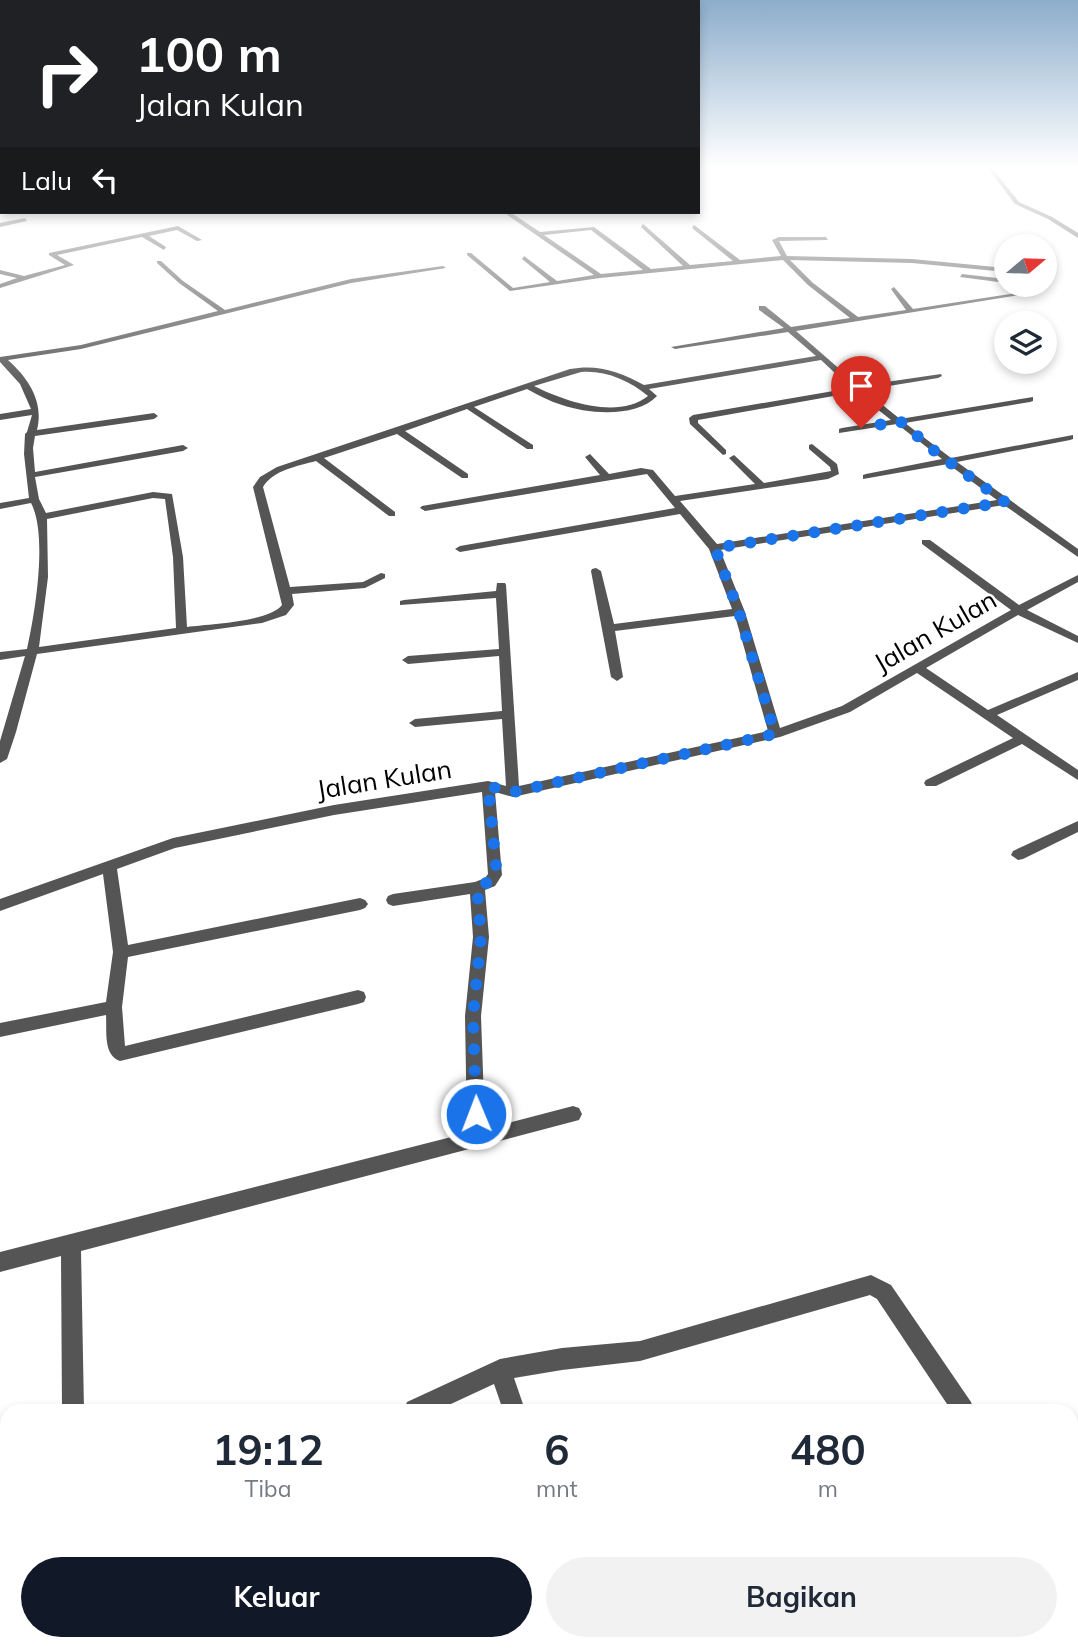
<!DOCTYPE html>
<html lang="id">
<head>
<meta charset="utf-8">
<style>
	:root { --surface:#fff; --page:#f2f2f3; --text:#1f2937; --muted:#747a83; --accent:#111827 }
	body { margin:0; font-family:Mulish,sans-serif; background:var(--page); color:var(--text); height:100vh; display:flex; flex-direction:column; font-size:26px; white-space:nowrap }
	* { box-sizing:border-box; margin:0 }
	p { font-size:23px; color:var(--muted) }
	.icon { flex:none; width:38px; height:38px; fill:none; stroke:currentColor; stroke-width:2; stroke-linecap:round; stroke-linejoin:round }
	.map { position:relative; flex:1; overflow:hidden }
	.drawer { position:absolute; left:0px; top:1404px; width:1078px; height:247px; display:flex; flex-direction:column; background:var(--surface); border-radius:21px 21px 0 0; box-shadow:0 4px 10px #0003 }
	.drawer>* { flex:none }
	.banner { position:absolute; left:0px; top:0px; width:700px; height:214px; box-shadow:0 4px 10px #0003; background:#202124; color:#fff; overflow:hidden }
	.needle { width:46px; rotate:71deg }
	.fabs { position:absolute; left:994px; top:234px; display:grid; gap:14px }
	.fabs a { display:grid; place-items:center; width:63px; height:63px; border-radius:50%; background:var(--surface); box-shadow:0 4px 10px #0003; font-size:35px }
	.pin { position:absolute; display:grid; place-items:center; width:60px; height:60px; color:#fff; margin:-72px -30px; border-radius:50% 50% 50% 0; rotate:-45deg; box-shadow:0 0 7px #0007 }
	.pin .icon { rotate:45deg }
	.me { position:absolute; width:77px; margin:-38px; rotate:359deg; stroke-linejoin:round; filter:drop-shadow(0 0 5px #0008) }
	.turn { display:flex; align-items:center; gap:24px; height:147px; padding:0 21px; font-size:32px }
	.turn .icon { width:91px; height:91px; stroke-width:2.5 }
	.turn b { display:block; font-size:49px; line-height:60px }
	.then { display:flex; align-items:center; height:66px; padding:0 21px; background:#0003; gap:14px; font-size:26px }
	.eta { display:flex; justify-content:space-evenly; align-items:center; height:119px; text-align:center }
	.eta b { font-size:42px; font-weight:700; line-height:49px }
	.action { display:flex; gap:14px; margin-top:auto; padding:14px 21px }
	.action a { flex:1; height:80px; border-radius:42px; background:var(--accent); color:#fff; font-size:28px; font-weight:700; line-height:80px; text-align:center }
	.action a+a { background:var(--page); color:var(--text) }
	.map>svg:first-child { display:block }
</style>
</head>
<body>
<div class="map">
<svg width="1078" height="1649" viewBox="0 0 1078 1649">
	<rect width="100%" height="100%" fill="#fff"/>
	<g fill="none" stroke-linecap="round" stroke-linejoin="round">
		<g fill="#555" fill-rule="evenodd">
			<polygon points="987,167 991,167 1019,202 1052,217 1078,233 1078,238 1048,219 1015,204"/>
			<polygon points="2,185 2,189 0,190 0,186"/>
			<path d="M503,212h7l30,20 54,-5 57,42 32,-3 -42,-39 2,-3 47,41 43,-4 -41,-33 2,-3 46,35 41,-4 -9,-16 7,-3h47l2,3 -49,1 8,15 125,3 94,9v4l-94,-9 -122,-3 23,23 45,34 48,-7 -15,-21 3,-2 19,22 110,-17 3,2 -230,37 63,55 82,-12 1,2 -4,2 -74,12 36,29 133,-22v4l-3,1 -125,21 46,35 122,-23v4l-3,1 -113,22 121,87v8l-74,-52 -284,45 25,62 35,116 62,-22 169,-96 -89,-66v-4h8l89,65 59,-30v7l-51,28 51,26v7l-60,-28 -92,53 62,42 90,-38v8l-81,35 81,55v10l-56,-36 -86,42h-10l-2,-3 2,-3 87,-42 -96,-65 -67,39 -70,25 -267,60 -18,-5 7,83 -7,11 -10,4 4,47 -8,79 4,113 88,-23 6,2 3,6 -3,6 -498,131 3,159h-22l-1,-154 -61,16v-20l467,-119 -2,-117 8,-79 -3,-43 -77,12 -5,-2 -2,-4 2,-4 5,-2 82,-12 10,-4 3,-4 -6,-82 -148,23 -159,33 -58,21 11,76 232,-47 5,2 3,4 -3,4 -5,2 -232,47 -6,50 3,39 233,-56 6,2 2,5 -2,5 -6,2 -238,57c-17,-6 -13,-30 -14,-46l-106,22v-14l106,-21 7,-50 -10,-78 -103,37v-12l173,-61 161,-33 154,-24 18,5 -4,-67 -87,8 -6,-4 6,-4 87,-8 -3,-55 -91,8 -6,-4 6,-4 91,-7 -3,-51 -96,7v-4l4,-1 92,-9 1,-8h8l1,2 13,201 249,-55 -33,-115 -120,15 8,46 -6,4 -6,-4 -20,-106 1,-2 4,-1 5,3 13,53 118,-15 -23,-60 -29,-35 -220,38 -5,-3 5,-3 215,-38 -28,-34 -222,37 -5,-3 2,-2 178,-31 -15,-18 5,-3 19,20 32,-6 12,2 22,26 80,-12 -26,-26 5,-3 30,28 67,-12 -1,-4 -21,-18v-4l3,-1 25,20 2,10 -11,5 -148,22 37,43 280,-44 -49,-36 -85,15v-4l3,-1 76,-15 -45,-35 -58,9v-4l3,-1 49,-8 -35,-28 -158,28v3l28,27v4l-3,1 -33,-31 -1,-6 4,-3 158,-27 -30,-28 -172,29 8,7c-20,22 -69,18 -95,9 -13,-4 -24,-10 -35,-16l-53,18 59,38v4h-6l-60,-40 -62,22 63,43v4h-6l-65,-44 -73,24 71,54v4h-6l-73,-55c-18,5 -43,9 -53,26l27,100 73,-5 18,-9 4,1v4l-20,10 -73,6 2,11 -8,10 -24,8 -225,31 -21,78 -9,27 -7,4v-22l25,-85 -25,4v-8l27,-3c8,-35 21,-114 4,-146l-31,6v-6l29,-5 -5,-44 1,-20 2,-2 5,-17 -32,5v-6l31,-5 -11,-25 -20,-22v-5l81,-12 137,-34 -39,-28 -22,-20v-2h4l22,20 42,29 126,-31 92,-13 3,2 -95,15 -270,66 -73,11c21,19 36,42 29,70l117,-17 4,3 -4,3 -119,17 -2,12 2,24 148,-27 5,3 -5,3 -148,26 4,22 7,14 107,-21 19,2 11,63 4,70c23,-3 82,-5 95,-22l-29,-118 7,-10 17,-10 293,-98c27,-5 49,2 74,16l172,-29 -28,-24 -113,17 -4,-2 113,-19 -25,-18v-4h6l26,21 59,-9 -42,-33 -25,-25 -183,18 -90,13 -43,-36v-2h4l42,35 37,-6 -28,-23 2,-3 33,25 37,-6zM591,230l52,40 -42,4 -57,-39zM581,372c24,-2 48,8 67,24 -30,24 -84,5 -114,-10zM153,498l12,1 8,58 3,71 -137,19 9,-70 -1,-58z"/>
			<polygon points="25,218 27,221 0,227 0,223"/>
			<polygon points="178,226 202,240 197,241 177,230 149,236 166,247 164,250 142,237 57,255 74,265 0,288 0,284 17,278 0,274 0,270 24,276 65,265 49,255 49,253"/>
			<polygon points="962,274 1006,279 1006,283 960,277"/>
			<polygon points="1078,821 1078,832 1023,859 1018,860 1011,855 1013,851"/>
			<polygon points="871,1275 891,1285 971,1402 974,1410 951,1410 877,1299 870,1295 640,1361 562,1370 514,1378 525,1410 503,1410 494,1384 438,1410 404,1410 407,1402 500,1359 562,1348 640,1341"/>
			<polygon points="7,1562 7,1586 0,1588 0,1564"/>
			<polygon points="582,1643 606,1643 608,1649 584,1649"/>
			<polygon points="777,1643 799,1643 800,1649 776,1649"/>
		</g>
	</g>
	<linearGradient id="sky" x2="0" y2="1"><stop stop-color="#8cadcc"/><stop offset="0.42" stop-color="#fff"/><stop offset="1" stop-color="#fff" stop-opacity="0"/></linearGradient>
	<rect width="1078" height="397" fill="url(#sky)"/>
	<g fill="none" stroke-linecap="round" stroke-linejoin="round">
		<path stroke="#1a73e8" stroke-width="12" stroke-dasharray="0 21.6" d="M476,1114l-3,-98 8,-79 -4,-50c12,-5 18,-7 19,-21l-8,-80 25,6 262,-58 -36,-122 -24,-64 290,-46 -67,-48 -38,-33 -39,7"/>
	</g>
	<g text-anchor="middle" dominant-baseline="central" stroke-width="5" stroke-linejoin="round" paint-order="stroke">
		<g font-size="26" fill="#000" stroke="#fff">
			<text transform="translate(935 631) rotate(-30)">Jalan Kulan</text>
			<text transform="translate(384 779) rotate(-9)">Jalan Kulan</text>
		</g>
	</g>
</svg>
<div class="fabs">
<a><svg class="needle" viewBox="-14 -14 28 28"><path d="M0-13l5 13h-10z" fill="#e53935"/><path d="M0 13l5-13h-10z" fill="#747a83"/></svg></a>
<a><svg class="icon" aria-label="layers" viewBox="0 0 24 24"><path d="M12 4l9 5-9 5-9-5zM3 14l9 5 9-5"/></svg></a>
</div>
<div class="pin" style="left:861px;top:428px;background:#d93025"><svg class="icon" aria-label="arrive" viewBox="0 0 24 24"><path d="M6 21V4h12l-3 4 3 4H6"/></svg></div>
<svg class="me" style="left:476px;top:1114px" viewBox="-20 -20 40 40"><circle r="17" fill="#1a73e8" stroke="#fff" stroke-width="3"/><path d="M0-11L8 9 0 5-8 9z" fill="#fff"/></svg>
<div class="banner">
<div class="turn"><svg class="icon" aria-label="right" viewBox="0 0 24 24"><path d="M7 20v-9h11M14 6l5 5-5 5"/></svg><div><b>100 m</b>Jalan Kulan</div></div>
<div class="then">Lalu<svg class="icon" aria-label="left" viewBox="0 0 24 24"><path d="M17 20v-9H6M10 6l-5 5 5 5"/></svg></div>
</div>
<section class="drawer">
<div class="eta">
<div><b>19:12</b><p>Tiba</p></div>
<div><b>6</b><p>mnt</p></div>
<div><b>480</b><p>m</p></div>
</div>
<div class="action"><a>Keluar</a><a>Bagikan</a></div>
</section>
</div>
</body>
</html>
